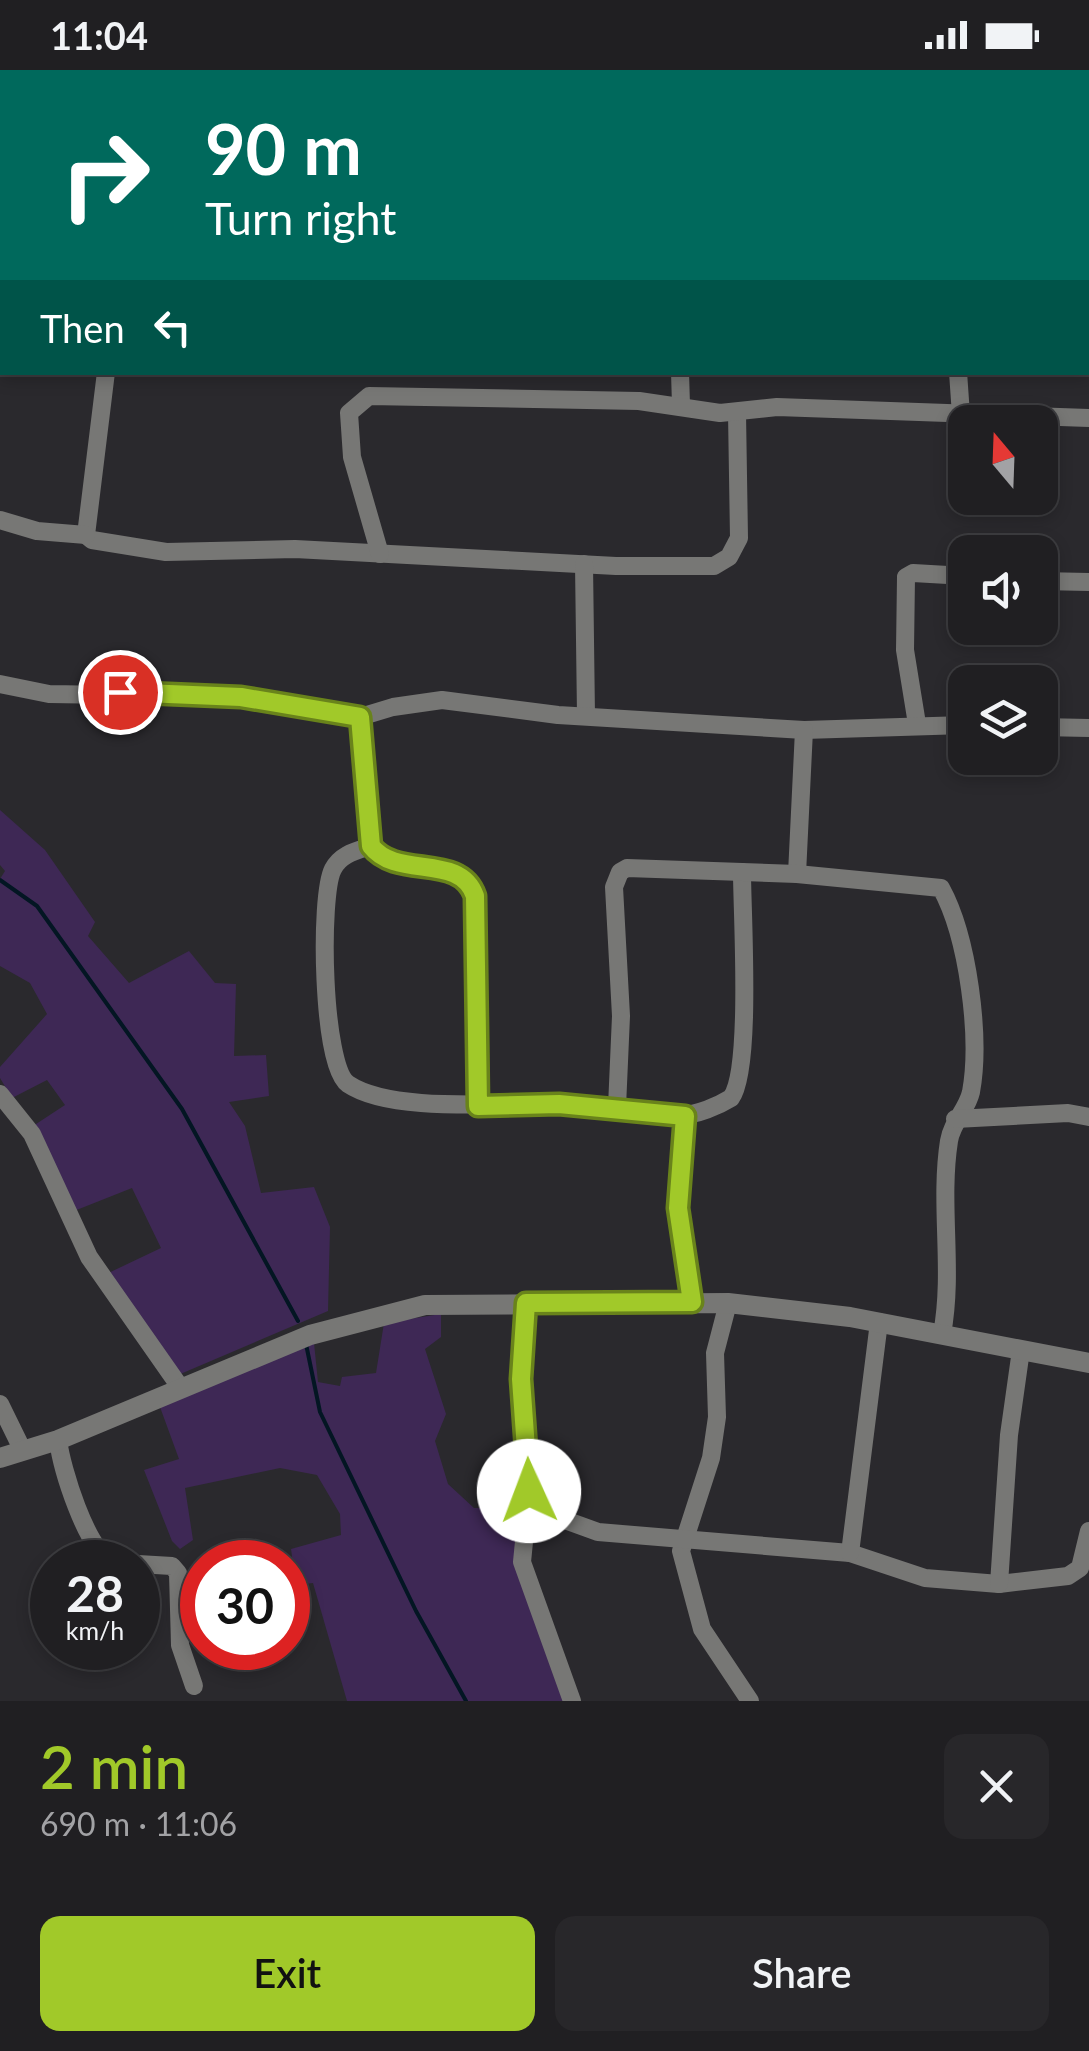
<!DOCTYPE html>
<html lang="en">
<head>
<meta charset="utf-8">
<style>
	:root { --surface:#201f22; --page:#28272a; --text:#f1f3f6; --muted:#a2a2a5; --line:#3d3d40; --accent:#a1c929 }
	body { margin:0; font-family:Lato,sans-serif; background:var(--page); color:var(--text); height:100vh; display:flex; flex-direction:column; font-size:38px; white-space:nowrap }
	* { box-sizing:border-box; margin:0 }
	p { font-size:32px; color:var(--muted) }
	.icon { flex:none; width:55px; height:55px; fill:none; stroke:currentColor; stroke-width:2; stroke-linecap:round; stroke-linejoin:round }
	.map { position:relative; height:1631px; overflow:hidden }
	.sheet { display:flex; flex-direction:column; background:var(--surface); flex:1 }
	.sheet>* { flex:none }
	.top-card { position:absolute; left:0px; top:0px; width:1090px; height:305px; box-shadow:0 5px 15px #0003,0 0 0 2px var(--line); background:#00695c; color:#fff; overflow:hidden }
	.needle { width:65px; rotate:341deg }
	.tools { position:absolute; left:948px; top:335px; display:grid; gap:20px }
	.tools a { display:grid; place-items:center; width:110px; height:110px; border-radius:20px; background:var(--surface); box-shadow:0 5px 15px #0003,0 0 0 2px var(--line); font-size:50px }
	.speed { position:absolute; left:30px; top:1470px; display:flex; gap:20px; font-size:50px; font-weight:700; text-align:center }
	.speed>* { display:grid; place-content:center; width:130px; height:130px; border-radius:50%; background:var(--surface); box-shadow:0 5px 15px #0003,0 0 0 2px var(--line); line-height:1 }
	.speed small { font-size:25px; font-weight:400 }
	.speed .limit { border:15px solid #d22; background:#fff; color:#111 }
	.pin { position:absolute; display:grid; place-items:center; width:85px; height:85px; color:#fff; margin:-42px; border:5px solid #fff; border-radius:50%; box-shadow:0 2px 10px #0007 }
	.me { position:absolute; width:110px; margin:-55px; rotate:358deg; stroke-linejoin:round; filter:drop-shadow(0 0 8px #0008) }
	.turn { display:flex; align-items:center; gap:35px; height:210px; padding:0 40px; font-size:45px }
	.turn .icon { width:130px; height:130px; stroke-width:2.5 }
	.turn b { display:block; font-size:70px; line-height:85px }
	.then { display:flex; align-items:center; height:95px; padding:0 40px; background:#0003; gap:20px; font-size:38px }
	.round { display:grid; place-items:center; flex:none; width:105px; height:105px; border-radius:20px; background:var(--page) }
	.overview { display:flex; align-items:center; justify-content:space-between; height:170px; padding:0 40px }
	h1 { font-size:60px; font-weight:600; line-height:75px; color:var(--accent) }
	.action { display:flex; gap:20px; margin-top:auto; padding:20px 40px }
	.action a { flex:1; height:115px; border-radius:20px; background:var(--accent); color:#111; font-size:40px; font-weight:600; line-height:115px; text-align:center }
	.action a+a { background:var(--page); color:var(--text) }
	.status { display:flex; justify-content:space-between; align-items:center; height:70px; padding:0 50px; background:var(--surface); direction:ltr }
	.status svg { height:28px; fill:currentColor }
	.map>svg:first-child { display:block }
</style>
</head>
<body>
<div class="status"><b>11:04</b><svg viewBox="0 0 49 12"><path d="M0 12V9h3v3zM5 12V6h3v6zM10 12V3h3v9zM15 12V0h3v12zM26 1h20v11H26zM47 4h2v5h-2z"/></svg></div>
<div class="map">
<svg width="1089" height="1631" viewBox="0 0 1089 1631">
	<rect width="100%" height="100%" fill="#2a292d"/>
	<g fill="#3e2855">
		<polygon points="0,740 45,780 95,852 88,866 129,913 189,881 215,913 236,914 234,986 266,985 269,1026 229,1032 245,1056 261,1123 314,1117 330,1157 328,1241 171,1308 100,1207 161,1178 132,1118 74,1141 33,1056 65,1035 47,1010 12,1028 0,1008 0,997 47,944 30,913 0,896 0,809 5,801 0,795"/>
		<polygon points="441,1244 441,1267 425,1279 446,1344 435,1371 448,1414 474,1438 516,1438 515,1496 563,1631 347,1631 313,1513 296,1515 291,1479 341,1465 340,1444 317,1405 280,1398 185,1418 193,1470 180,1479 172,1471 144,1400 179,1389 160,1337 314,1273 318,1312 340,1316 342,1307 376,1303 384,1253"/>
	</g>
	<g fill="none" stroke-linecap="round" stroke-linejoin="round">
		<g stroke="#031623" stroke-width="4">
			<polyline points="0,810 37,836 182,1039 298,1251"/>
			<polyline points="306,1274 320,1342 416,1541 466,1631"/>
		</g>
		<g stroke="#777775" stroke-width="18">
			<polyline points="1037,0 1038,2"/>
			<polyline points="622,2 633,0"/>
			<polyline points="1088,97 1089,98"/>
			<polyline points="0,130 2,130"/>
			<polyline points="1088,204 1089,204"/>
			<polyline points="0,249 2,249"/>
			<polyline points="106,302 86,465 92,470 166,482 295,479 616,496 714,496 729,487 739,468 737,343"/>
			<polyline points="680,302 681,335"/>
			<polyline points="958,302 961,345"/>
			<polyline points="0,450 37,461 86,465"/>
			<polyline points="380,484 352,387 349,343 369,326 639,331 720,343 777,337 1089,348"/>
			<polyline points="584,494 586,646"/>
			<polyline points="1040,511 1089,512"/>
			<polyline points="0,614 49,624 241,627 360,647"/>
			<polyline points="917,654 905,580 906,507 913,503 965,506"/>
			<polyline points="1040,657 1089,658"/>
			<polyline points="804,660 965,655"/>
			<path d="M371,776c-15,5 -30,8 -38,23 -14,27 -11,197 15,215 46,31 164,17 219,20 38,2 77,10 114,11 16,0 37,-9 50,-17 21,-28 11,-184 11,-226"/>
			<polyline points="0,1024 32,1064 89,1187 180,1317"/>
			<path d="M478,1036l-3,-210c-15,-44 -78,-16 -104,-50l-11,-129 33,-10 49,-7 116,15 246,15 -7,144"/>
			<path d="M617,1037l4,-91 -7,-129 6,-15 7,-4 170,6 144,14c27,49 40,149 30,204 -4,18 -19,30 -22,49 -10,64 5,129 -7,193"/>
			<polyline points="685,1046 678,1138 692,1233"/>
			<polyline points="955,1049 1068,1043 1089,1047"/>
			<polyline points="526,1233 521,1309 529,1421 522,1492 572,1631"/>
			<polyline points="728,1233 715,1283 717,1347 711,1388 681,1481 702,1559 750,1631"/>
			<polyline points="0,1334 23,1381"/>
			<path d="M58,1370c4,30 28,108 54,122"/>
			<polyline points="529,1421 551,1445 598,1462 850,1483 925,1508 999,1514 1068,1506 1080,1498 1089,1461"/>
			<polyline points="850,1483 879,1252"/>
			<polyline points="138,1494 172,1496 178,1503 180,1575 194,1616"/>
			<polyline points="999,1514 1009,1365 1021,1280"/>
		</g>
		<polyline stroke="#777775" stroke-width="20" points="0,1388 58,1370 310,1265 425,1235 728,1233 850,1247 1089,1293"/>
	</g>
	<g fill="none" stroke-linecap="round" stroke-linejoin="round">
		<defs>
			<path id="route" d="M120,622l121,5 119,20 11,129c26,34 89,6 104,50l3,210 81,-2 126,12 -7,92 14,94 -166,1 -5,76 8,112"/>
		</defs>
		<use href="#route" stroke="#69831b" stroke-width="25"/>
		<use href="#route" stroke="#a1c929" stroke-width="18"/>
	</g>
</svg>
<div class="tools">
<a><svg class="needle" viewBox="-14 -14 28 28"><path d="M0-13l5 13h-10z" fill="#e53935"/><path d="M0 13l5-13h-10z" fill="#a2a2a5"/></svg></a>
<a><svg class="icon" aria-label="sound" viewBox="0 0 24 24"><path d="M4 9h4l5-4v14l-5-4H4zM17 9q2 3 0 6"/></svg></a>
<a><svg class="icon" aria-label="layers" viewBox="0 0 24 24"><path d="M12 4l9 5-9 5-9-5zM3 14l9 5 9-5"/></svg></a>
</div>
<div class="speed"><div>28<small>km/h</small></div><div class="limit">30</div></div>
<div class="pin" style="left:120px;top:622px;background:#d93025"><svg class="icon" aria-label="arrive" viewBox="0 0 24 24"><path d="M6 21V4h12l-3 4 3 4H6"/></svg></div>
<svg class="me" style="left:529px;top:1421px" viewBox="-20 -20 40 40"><circle r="19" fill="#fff"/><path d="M0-13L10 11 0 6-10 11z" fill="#a1c929"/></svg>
<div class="top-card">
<div class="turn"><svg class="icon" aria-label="right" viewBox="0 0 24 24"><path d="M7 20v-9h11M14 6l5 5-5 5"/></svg><div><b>90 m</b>Turn right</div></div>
<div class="then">Then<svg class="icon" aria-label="left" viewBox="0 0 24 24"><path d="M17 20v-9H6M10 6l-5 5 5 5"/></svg></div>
</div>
</div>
<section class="sheet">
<div class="overview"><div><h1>2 min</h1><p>690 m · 11:06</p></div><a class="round"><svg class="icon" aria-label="close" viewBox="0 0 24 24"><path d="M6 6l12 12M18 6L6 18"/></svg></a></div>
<div class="action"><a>Exit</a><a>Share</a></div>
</section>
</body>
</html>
